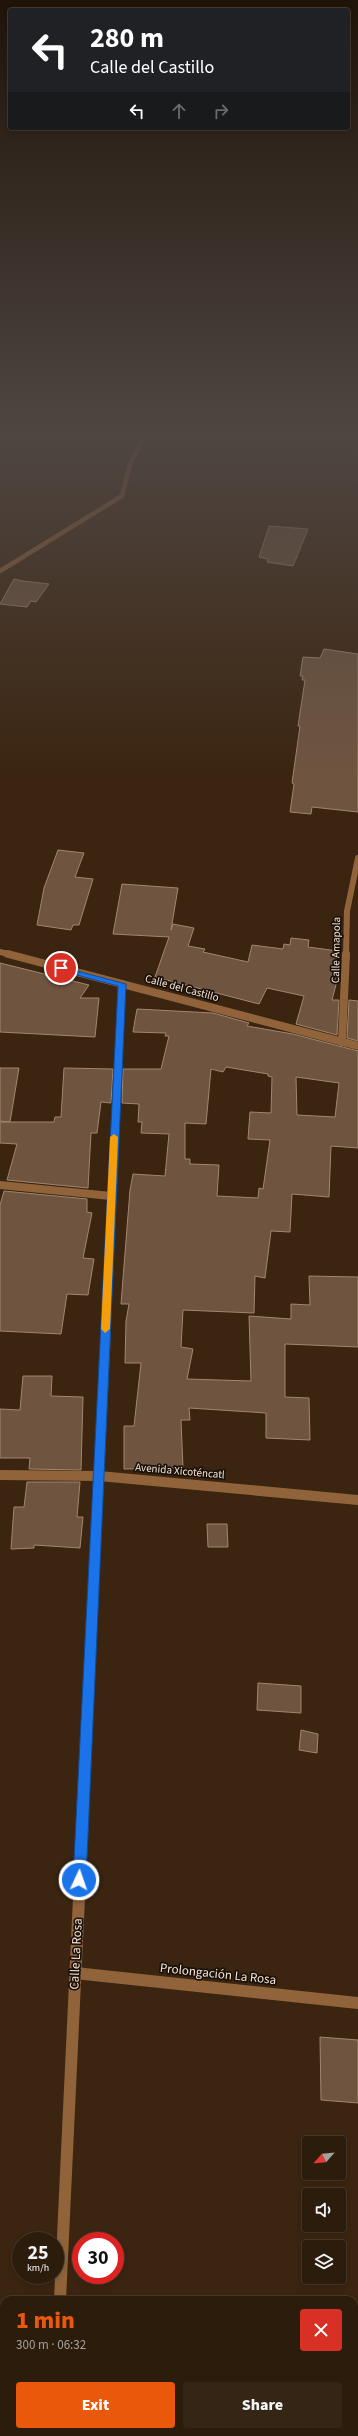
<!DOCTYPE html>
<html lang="en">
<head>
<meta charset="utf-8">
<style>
	:root { --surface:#2c1c0c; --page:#342515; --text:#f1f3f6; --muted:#a6a19d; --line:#483a2d; --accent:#ea580c }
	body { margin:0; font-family:"Source Sans 3",sans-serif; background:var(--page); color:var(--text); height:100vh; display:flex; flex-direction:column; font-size:15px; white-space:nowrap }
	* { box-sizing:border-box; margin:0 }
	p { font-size:13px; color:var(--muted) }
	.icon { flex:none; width:22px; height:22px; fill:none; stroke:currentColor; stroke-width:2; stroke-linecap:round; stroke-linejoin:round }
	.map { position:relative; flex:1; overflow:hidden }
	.panel { position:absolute; left:0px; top:2296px; width:358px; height:140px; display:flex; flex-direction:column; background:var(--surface); border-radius:12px 12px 0 0; box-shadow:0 2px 6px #0003,0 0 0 1px var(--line) }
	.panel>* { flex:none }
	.hud { position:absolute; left:8px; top:8px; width:342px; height:122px; border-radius:4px; box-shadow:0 2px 6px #0003,0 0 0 1px var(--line); background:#202124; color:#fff; overflow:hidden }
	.needle { width:26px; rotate:243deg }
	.buttons { position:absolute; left:302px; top:2136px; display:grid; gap:8px }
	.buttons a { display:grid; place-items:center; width:44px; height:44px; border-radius:4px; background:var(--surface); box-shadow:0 2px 6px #0003,0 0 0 1px var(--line); font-size:20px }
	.speed { position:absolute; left:12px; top:2232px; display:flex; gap:8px; font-size:20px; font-weight:700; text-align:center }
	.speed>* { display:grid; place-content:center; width:52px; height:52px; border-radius:50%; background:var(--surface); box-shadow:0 2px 6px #0003,0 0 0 1px var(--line); line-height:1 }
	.speed small { font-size:10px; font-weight:400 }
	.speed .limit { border:6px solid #d22; background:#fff; color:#111 }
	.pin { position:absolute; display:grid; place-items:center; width:34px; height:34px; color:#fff; margin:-17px; border:2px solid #fff; border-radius:50%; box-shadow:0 1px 4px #0007 }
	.me { position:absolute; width:44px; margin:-22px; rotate:3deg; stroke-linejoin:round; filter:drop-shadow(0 0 3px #0008) }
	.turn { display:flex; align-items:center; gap:14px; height:84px; padding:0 16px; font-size:18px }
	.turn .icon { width:52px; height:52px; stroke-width:2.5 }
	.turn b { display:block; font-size:28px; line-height:34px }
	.lanes { display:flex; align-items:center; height:38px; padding:0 16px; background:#0003; justify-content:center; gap:20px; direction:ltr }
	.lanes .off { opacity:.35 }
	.round { display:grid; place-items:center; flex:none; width:42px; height:42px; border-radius:4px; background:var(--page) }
	.summary { display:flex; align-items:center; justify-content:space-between; height:68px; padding:0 16px }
	h1 { font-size:24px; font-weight:800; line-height:30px; color:var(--accent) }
	.primary-button { display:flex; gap:8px; margin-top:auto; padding:8px 16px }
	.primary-button a { flex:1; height:46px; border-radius:4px; background:var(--accent); color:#fff; font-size:16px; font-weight:800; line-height:46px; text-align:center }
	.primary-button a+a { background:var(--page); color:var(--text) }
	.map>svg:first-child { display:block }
</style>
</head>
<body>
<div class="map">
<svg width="358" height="2436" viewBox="0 0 358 2436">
	<rect width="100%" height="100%" fill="#3b2510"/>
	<g fill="#6f5540" stroke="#a2866f" fill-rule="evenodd">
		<polygon points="269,526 308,529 293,566 267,562 268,559 259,557"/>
		<polygon points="14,579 23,581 49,584 36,602 31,601 27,607 0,604"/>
		<polygon points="324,649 358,654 358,812 312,807 311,814 290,812 294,784 292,783 300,726 298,726 305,680 302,680 303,676 300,676 303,657 320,658"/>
		<polygon points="58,850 84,853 75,877 93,879 79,925 73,925 71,930 37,925 44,888"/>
		<polygon points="122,884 178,888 171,930 173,924 194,928 188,946 205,949 203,952 248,962 252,945 283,949 284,944 290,945 291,938 309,940 308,947 338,951 334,972 339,973 332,1000 339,1000 337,1035 296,1024 304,996 267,988 259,1004 155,977 169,937 113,934"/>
		<polygon points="0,963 89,985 80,998 99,998 95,1037 0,1032"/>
		<polygon points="349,1000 358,1001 358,1041 347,1038"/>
		<path d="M137,1009l76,4 36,10 -2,3 46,8 65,17v97l-27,-2 -2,51 -37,-3 -2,38 -19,-1 -6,47 -10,-2 -1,37 -71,-3 -2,37 12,2 -6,30 64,2 -2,-65 42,3v-15l19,1 -1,-29 49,1v70l-73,-3v53l24,1 1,42 -44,-2v-25l-77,-5 1,12h-9l2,48 -59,1v-43h10l7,-63h-16l1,-42 3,-17h-8l9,-114 3,-16 32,2 4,-42 -28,-1 1,-11h-4l1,-18 -17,-1 1,-34h38l8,-33h-4l1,-3 -33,-1zM226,1067l42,7v2l4,1 -1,36 -21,-1 -2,27 22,1 -7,49 -4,-1 -1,10 -41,-2 2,-31 -29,-1v-5h-5v-36l21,1 5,-55 12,3zM296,1077l43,6 -4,34 -38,-2z"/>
		<polygon points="0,1068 19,1068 10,1122 0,1121"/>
		<polygon points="64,1068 113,1069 111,1103 101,1102 97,1133 91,1133 88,1188 7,1180 17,1144 0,1143 0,1122 54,1122 55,1117 61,1117"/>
		<polygon points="4,1191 87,1199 87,1212 92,1213 83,1258 94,1259 88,1295 67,1294 61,1334 0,1331 0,1205"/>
		<polygon points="23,1376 52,1376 51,1396 83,1397 81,1470 29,1469 30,1458 0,1458 0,1409 20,1410"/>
		<polygon points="27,1482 80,1482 77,1517 83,1517 80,1548 34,1545 34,1548 11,1549 14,1507 24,1507"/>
		<polygon points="207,1524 227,1524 228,1547 208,1547"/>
		<polygon points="258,1683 301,1686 301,1713 257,1710"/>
		<polygon points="301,1730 318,1734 317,1753 299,1750"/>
		<polygon points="320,2037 358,2040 358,2103 321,2100"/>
	</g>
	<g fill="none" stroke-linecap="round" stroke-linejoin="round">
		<polyline stroke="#91633b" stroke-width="4.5" points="0,571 122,496 130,464 145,436"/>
		<g stroke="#91633b" stroke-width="6">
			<polyline points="0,952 12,955"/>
			<polyline points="346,955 347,911 358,858"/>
		</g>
		<g stroke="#91633b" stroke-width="8">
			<polyline points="8,954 358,1046"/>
			<polyline points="342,1042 346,954"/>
			<polyline points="0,1185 111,1196"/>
			<polyline points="106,1331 122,984"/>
		</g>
		<g stroke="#91633b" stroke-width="10">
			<polyline points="0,1475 99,1476 358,1500"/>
			<polyline points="83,1814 106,1330"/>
		</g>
		<g stroke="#91633b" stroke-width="12">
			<polyline points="75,1973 358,2003"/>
			<polyline points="60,2300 83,1813"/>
			<polyline points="54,2432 54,2436"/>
		</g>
	</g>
	<linearGradient id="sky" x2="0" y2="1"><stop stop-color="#201409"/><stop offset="0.56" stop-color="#4f4642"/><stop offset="1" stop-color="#4f4642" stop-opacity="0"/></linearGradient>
	<rect width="358" height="777" fill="url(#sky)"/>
	<polygon fill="#1a73e8" stroke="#114b97" points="58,966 126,984 86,1880 84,1884 79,1886 75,1884 73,1880 118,986 58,970"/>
	<polygon fill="#f59e0b" points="114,1134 118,1137 110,1329 105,1333 101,1329 110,1137"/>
	<g text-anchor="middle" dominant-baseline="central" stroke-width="3.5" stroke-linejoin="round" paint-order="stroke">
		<g font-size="11" fill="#f4e4d8" stroke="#1b1108">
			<text transform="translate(336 950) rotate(-89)">Calle Amapola</text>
			<text transform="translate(182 988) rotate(15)">Calle del Castillo</text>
			<text transform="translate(180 1471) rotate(5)">Avenida Xicoténcatl</text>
		</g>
		<g font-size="13" fill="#f4e4d8" stroke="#1b1108">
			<text transform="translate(76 1954) rotate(-87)">Calle La Rosa</text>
			<text transform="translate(218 1974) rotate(6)">Prolongación La Rosa</text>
		</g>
	</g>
</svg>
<div class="buttons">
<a><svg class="needle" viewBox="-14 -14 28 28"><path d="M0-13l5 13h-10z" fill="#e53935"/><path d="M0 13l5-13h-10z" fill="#a6a19d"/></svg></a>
<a><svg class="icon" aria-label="sound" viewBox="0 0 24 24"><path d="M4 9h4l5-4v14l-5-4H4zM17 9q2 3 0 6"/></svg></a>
<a><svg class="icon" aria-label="layers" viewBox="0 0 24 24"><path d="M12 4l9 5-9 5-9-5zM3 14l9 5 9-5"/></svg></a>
</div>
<div class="speed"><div>25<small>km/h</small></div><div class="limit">30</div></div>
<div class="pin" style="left:61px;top:968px;background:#d93025"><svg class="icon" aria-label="arrive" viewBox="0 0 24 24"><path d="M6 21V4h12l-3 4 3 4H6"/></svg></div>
<svg class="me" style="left:79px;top:1880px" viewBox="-20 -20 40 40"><circle r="17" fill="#1a73e8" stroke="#fff" stroke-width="3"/><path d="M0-11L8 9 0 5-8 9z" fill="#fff"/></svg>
<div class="hud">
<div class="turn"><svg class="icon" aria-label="left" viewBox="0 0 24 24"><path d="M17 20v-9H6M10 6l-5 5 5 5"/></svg><div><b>280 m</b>Calle del Castillo</div></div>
<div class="lanes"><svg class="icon" aria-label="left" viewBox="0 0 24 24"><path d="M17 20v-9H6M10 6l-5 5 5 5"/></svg><svg class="icon off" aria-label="ahead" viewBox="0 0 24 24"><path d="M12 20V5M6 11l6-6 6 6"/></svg><svg class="icon off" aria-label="right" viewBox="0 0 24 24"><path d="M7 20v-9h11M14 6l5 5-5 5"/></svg></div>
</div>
<section class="panel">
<div class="summary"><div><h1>1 min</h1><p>300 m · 06:32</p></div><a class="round" style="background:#d93025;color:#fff"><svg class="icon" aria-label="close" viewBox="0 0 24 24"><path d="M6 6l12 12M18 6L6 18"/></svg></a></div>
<div class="primary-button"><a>Exit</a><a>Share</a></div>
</section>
</div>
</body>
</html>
